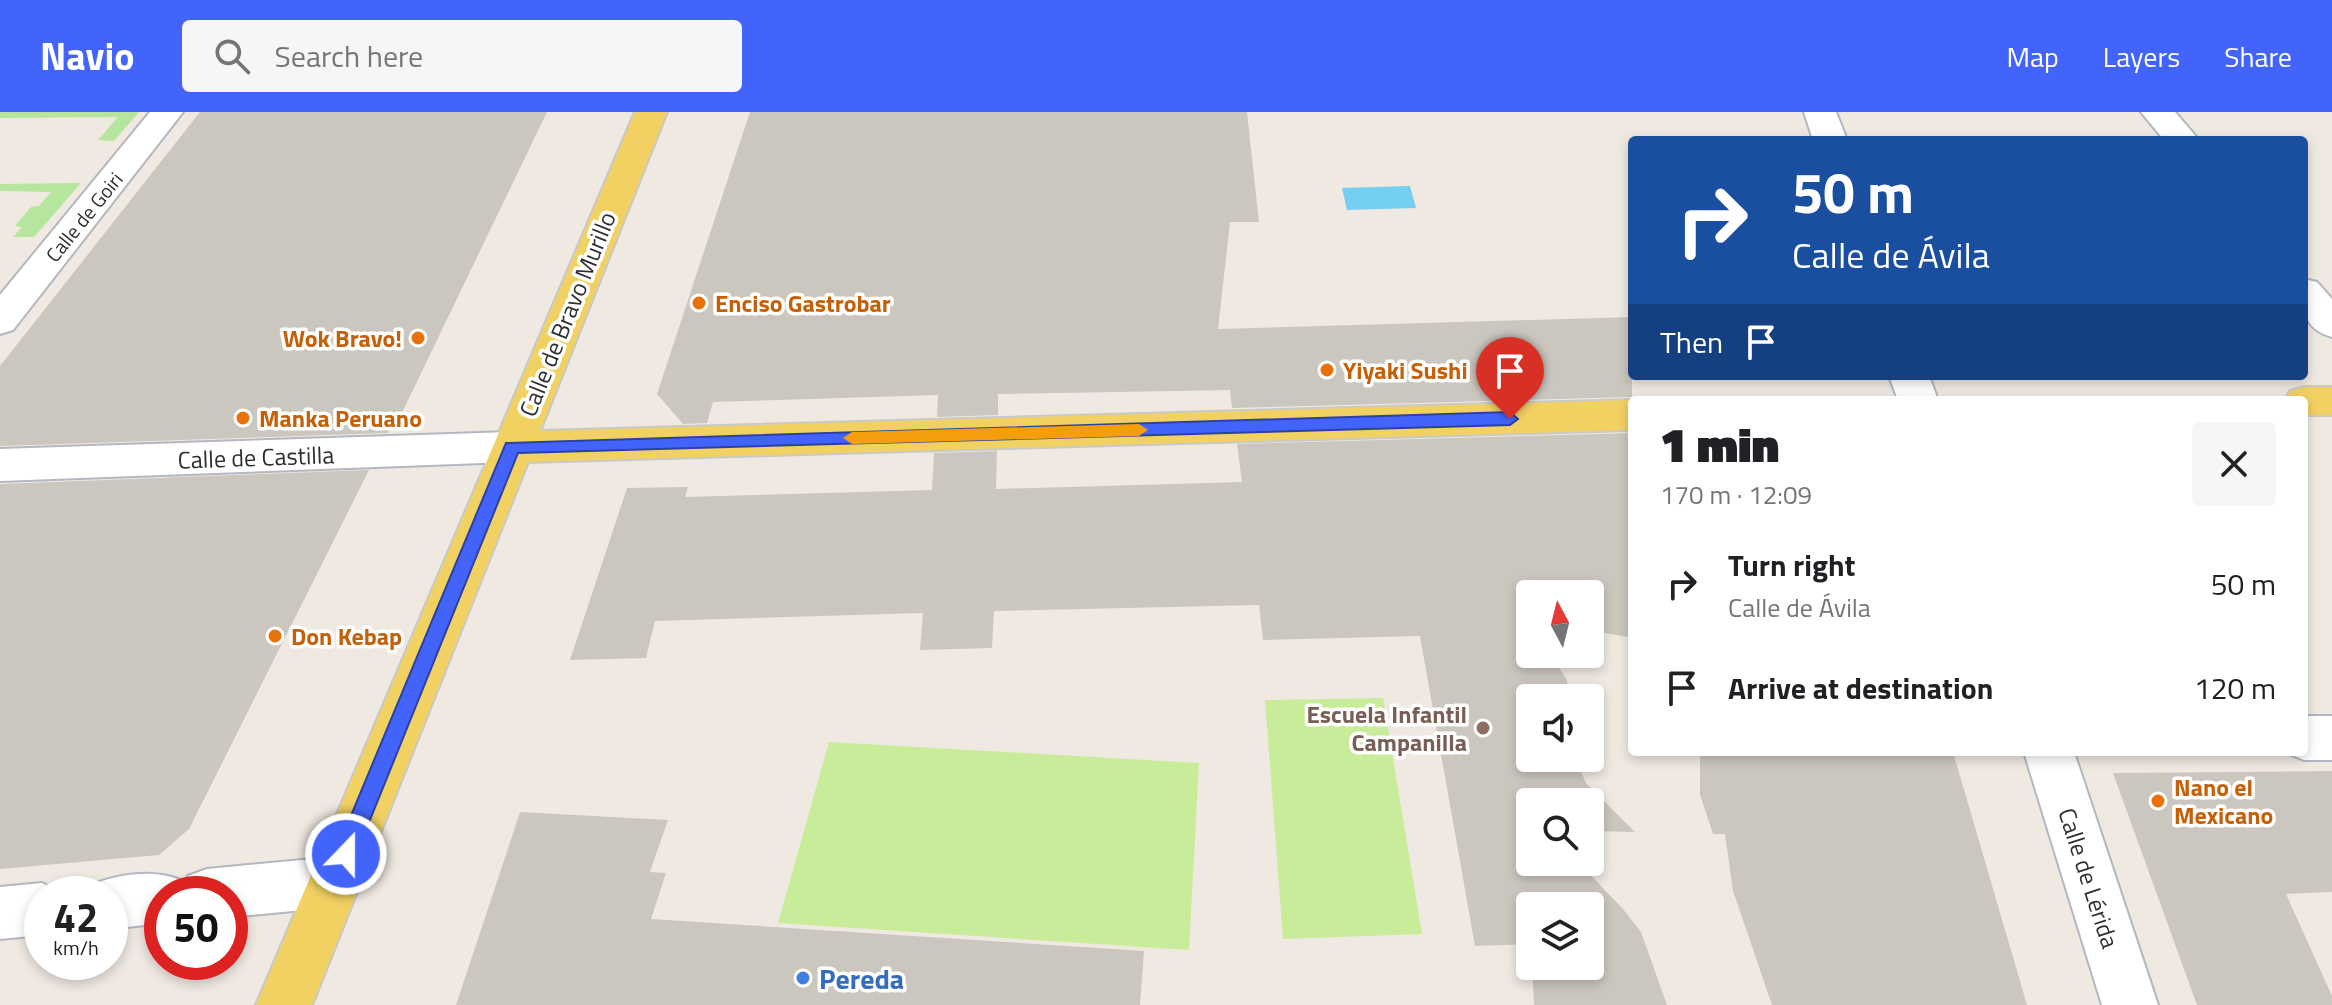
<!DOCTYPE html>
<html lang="en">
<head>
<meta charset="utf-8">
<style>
	:root { --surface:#fff; --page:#f6f6f6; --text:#202124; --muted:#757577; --accent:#4264fb }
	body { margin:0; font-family:"Titillium Web",sans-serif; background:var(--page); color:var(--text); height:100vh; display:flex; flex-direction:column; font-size:30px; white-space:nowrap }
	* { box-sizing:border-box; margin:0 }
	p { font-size:26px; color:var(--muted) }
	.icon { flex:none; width:44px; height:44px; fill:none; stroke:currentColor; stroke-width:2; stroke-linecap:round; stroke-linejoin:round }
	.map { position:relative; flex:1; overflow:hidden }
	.details { position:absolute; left:1628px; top:284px; width:680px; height:360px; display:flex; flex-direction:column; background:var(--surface); border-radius:8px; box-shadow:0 4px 12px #0003 }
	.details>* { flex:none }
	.hud { position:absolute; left:1628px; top:24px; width:680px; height:244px; border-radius:8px; box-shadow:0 4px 12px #0003; background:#1a4fa0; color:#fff; overflow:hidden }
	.needle { width:52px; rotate:353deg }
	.fabs { position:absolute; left:1516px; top:468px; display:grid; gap:16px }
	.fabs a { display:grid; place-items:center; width:88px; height:88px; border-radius:8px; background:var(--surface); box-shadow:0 4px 12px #0003; font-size:40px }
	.speed { position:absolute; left:24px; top:764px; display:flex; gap:16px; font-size:40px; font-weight:700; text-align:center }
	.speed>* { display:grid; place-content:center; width:104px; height:104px; border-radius:50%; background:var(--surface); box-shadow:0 4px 12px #0003; line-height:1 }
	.speed small { font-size:20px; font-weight:400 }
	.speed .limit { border:12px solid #d22; background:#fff; color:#111 }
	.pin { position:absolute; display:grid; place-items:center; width:68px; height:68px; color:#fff; margin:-82px -34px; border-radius:50% 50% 50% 0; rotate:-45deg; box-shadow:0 0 8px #0007 }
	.pin .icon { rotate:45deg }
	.me { position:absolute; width:88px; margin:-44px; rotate:22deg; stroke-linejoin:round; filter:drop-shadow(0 0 6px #0008) }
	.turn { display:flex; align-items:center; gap:28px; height:168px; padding:0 32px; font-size:36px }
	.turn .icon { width:104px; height:104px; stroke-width:2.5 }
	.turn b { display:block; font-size:56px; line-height:68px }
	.then { display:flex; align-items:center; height:76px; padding:0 32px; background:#0003; gap:16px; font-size:30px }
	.round { display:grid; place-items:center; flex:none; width:84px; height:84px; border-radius:8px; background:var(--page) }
	.overview { display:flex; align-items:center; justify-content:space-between; height:136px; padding:0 32px }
	h1 { font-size:48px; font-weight:800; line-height:60px }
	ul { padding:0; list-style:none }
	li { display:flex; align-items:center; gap:24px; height:104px; padding:0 32px }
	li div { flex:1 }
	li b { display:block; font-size:30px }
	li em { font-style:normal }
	header { display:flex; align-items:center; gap:48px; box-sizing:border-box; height:112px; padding:0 40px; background:var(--accent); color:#fff }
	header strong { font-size:38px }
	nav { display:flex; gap:44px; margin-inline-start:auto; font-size:28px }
	.search { width:560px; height:72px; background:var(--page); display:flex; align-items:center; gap:20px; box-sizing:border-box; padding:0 28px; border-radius:8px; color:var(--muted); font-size:30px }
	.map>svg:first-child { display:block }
</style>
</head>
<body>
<header>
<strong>Navio</strong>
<div class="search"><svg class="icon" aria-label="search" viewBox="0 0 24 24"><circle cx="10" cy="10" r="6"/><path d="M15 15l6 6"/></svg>Search here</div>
<nav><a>Map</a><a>Layers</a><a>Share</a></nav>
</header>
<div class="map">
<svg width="2332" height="893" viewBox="0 0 2332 893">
	<rect width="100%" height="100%" fill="#efe9e1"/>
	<g fill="#b6e59e">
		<polygon points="0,0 139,0 114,29 98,28 118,5 0,6"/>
		<polygon points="81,71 34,125 13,125 22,115 15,114 31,95 39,94 51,80 0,79 0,72"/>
	</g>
	<g fill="#c9ec9a">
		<polygon points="1383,586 1422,822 1283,827 1265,588"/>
		<polygon points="829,630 1199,651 1189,838 778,811"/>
	</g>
	<polygon fill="#75cff0" points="1410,74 1416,96 1347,98 1342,76"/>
	<g fill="#cbc7bf">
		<polygon points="200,0 547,0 398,309 394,309 388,321 0,334 0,254"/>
		<polygon points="750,0 1247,0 1259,110 1230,110 1218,217 1632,205 1632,285 1232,296 1230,278 998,282 998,303 937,305 938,283 713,290 707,311 683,312 657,282"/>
		<polygon points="1632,321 1632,526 1590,518 1590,482 1530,482 1528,507 1530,542 1550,542 1567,568 1569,586 1530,586 1530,646 1575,646 1586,671 1635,720 1590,719 1590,690 1530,690 1530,750 1578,750 1623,797 1641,820 1667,893 1534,893 1532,854 1590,854 1590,794 1530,794 1530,832 1475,834 1420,524 1263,528 1259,493 994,499 992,536 920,538 923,501 655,509 646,546 570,548 627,376 688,375 685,385 932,378 934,341 997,339 996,377 1242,370 1237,332"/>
		<polygon points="369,358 189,717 159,743 0,757 0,372"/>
		<polygon points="1700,640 1953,640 2027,893 1772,893 1733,779 1725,722 1713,722 1700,683"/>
		<polygon points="2332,659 2332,780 2286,782 2332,884 2332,893 2197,893 2113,661"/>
		<polygon points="520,700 668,708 650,760 666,761 651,807 1144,839 1140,893 456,893"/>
	</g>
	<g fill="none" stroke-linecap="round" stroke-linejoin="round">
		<defs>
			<g id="minor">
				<polygon points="150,0 183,0 13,218 0,222 0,183"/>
				<polygon points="1804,0 1836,0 1847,28 1813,28"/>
				<polygon points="2141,0 2175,0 2199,28 2164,28"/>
				<path d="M2304,167l13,3 15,17v38c-32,-9 -28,-30 -28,-58z"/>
				<polygon points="1889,264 1929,264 1938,288 1898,288"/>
				<polygon points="512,320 527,324 533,335 527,346 512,350 0,369 0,337"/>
				<polygon points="2304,604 2332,604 2332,648 2304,648 2287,641 2304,640"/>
				<polygon points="2024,640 2074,640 2158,893 2102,893"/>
				<path d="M334,745l19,7 7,18 -7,18 -19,7 -104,10v-23h-68v29l-52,6v-35h-23l4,-9c28,-11 61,-16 90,-5l3,7 4,-11 19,-7z"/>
				<polygon points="42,771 62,782 42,782 42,823 0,827 0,775"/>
			</g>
			<g id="major">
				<polygon points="635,0 667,0 540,319 1632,288 1632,318 528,350 312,893 256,893"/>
				<polygon points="2304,275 2332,275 2332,303 2304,303 2304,288 2285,288 2290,279"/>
			</g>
		</defs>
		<use href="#minor" stroke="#b4b7c1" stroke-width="4"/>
		<use href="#major" stroke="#c9c9c9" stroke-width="4"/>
		<use href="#minor" fill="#fff" fill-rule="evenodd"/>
		<use href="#major" fill="#f2d163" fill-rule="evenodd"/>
	</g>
	<polygon fill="#4264fb" stroke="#2b41a3" stroke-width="2" points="1510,300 1518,307 1510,313 518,341 353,750 346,752 338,750 335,742 506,331"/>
	<polygon fill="#f59e0b" points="1139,312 1148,318 1139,324 852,332 843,326 852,320"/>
	<g fill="#e8710a" stroke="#fff" stroke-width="3">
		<circle cx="699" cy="191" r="8"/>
		<circle cx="418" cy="226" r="8"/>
		<circle cx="1327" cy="258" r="8"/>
		<circle cx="243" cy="306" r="8"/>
		<circle cx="275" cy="524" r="8"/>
		<circle cx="2158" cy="689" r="8"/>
	</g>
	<circle fill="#8d6e63" stroke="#fff" stroke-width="3" cx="1483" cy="616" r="8"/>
	<circle fill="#3f7fe0" stroke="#fff" stroke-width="3" cx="803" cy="866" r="8"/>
	<g text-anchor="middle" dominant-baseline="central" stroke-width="7" stroke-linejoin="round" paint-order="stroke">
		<g font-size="20" fill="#2e2e2e" stroke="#fff">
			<text transform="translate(84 105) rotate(-51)">Calle de Goiri</text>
		</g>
		<g font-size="24" font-weight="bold" fill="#c56008" stroke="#fff" text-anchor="start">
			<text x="715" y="191">Enciso Gastrobar</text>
			<text x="402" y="226" text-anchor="end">Wok Bravo!</text>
			<text x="1343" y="258">Yiyaki Sushi</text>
			<text x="259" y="306">Manka Peruano</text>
			<text x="291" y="524">Don Kebap</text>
			<text x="2174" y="675">Nano el<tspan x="2174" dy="28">Mexicano</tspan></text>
		</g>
		<g font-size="24" fill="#2e2e2e" stroke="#fff">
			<text transform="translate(567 202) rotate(-68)">Calle de Bravo Murillo</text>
			<text transform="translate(256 345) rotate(-2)">Calle de Castilla</text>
			<text transform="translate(2089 766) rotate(72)">Calle de Lérida</text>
		</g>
		<g font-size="24" font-weight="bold" fill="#785e54" stroke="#fff" text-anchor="end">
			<text x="1467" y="602">Escuela Infantil<tspan x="1467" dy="28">Campanilla</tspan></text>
		</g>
		<g font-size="28" font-weight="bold" fill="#366cbe" stroke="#fff" text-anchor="start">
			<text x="819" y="866">Pereda</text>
		</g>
	</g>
</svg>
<div class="fabs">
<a><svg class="needle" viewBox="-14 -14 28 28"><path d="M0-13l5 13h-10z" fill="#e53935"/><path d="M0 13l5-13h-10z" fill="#757577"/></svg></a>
<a><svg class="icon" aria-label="sound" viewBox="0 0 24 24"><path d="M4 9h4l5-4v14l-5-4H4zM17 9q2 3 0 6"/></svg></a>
<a><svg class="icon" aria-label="search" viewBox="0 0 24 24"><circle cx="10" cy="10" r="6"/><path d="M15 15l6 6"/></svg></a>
<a><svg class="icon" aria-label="layers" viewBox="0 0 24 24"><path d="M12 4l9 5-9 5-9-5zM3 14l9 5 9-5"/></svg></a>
</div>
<div class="speed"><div>42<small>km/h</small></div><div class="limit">50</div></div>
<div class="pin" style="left:1510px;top:307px;background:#d93025"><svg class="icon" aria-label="arrive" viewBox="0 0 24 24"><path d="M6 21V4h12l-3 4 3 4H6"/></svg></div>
<svg class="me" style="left:346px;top:742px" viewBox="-20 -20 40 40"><circle r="17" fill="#4264fb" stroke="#fff" stroke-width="3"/><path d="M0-11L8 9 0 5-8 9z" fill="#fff"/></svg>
<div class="hud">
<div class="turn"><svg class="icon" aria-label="right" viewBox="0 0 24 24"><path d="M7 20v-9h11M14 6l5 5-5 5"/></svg><div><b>50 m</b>Calle de Ávila</div></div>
<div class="then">Then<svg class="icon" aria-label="arrive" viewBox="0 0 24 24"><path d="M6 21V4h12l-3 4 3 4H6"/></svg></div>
</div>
<section class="details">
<div class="overview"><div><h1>1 min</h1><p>170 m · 12:09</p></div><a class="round"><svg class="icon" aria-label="close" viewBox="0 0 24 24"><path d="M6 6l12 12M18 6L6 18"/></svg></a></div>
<ul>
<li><svg class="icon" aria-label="right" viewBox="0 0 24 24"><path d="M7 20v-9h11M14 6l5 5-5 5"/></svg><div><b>Turn right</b><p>Calle de Ávila</p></div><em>50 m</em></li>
<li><svg class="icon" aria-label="arrive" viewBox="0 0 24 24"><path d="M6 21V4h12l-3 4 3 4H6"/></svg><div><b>Arrive at destination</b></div><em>120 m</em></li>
</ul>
</section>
</div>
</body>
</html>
